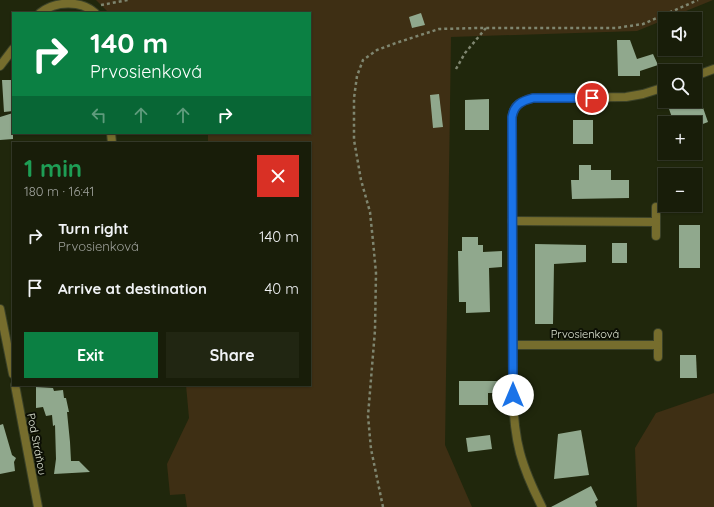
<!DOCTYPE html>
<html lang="en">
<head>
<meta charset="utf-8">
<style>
	:root { --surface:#181d09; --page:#212612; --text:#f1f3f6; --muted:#9fa29c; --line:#363b2a; --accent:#0b8043 }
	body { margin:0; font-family:Quicksand,sans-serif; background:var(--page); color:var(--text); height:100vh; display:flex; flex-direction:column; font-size:15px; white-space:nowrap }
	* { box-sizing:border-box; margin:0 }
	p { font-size:13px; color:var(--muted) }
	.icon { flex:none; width:22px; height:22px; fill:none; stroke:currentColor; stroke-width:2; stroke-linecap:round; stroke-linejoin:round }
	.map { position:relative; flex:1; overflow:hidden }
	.drawer { position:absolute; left:12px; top:142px; width:299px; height:244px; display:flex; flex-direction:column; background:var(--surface); border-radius:0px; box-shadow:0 1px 3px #0004,0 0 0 1px var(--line) }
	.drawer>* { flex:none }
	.banner { position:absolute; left:12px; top:12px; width:299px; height:122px; border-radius:0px; box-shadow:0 1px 3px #0004,0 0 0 1px var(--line); background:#0b8043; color:#fff; overflow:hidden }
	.fabs { position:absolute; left:658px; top:12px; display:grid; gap:8px }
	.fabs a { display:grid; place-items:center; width:44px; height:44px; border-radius:0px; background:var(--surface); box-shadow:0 1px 3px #0004,0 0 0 1px var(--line); font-size:20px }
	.pin { position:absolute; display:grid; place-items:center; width:34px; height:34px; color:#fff; margin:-17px; border:2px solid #fff; border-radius:50%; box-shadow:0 1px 4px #0007 }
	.me { position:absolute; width:44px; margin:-22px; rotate:0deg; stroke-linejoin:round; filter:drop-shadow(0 0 3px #0008) }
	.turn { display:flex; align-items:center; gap:14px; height:84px; padding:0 12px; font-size:18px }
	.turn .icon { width:52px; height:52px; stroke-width:2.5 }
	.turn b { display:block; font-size:28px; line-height:34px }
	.lanes { display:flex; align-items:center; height:38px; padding:0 12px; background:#0003; justify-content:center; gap:20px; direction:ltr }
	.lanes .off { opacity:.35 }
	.round { display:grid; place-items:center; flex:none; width:42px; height:42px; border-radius:0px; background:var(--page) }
	.summary { display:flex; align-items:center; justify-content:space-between; height:68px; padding:0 12px }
	h1 { font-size:24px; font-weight:700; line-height:30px; color:#1e9e55 }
	.action { display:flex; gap:8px; margin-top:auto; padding:8px 12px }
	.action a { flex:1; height:46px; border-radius:0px; background:var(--accent); color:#fff; font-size:16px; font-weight:700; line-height:46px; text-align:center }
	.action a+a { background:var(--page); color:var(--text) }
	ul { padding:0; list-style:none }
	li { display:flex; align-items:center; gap:12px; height:52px; padding:0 12px }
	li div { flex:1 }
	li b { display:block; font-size:15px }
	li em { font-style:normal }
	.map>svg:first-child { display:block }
</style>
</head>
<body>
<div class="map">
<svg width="714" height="507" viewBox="0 0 714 507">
	<rect width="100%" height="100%" fill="#20270c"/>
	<g fill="#3e2f14">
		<polygon points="96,0 713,0 637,31 451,37 445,445 472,507 187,507 185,494 170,495 167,464 189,418 186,385 310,385 310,143 208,143 208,133 310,133 310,13 109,13"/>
		<polygon points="714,393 714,507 637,507 635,448 656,413"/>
	</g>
	<g fill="#90a88d">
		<polygon points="421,13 425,25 412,28 409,17"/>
		<polygon points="617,40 630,40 637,59 653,54 658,65 640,71 640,76 618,76"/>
		<polygon points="2,80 13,80 13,111 4,112"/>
		<polygon points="439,94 443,127 433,128 430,95"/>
		<polygon points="489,99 489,130 465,130 465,100"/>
		<polygon points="678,101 693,101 694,105 701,102 708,122 695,127 695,123 674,123 669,109 680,105"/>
		<polygon points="13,113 13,139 0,140 0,117"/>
		<rect x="573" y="120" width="20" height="24"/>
		<polygon points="579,165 591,165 591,170 611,170 611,180 629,180 629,198 572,199 571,180 579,180"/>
		<rect x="679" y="225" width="21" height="43"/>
		<polygon points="462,237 478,237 478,245 483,245 483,252 502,251 502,267 489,268 490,312 466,313 466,302 459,302 458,251 462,251"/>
		<rect x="612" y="243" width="15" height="20"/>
		<polygon points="535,244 586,245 586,262 554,264 553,324 535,324"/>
		<polygon points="680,355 696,355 697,378 680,378"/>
		<polygon points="459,381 499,381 500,393 488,393 488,405 459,405"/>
		<polygon points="36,387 53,388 54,391 63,390 64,398 66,398 69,412 67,412 70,442 71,461 79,461 90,472 54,474 56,459 55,425 53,426 52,415 46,416 43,407 36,408"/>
		<polygon points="3,424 12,455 16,458 14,462 15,471 0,474 0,425"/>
		<polygon points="581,430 589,475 554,479 558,434"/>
		<polygon points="490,435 492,449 468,452 466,438"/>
		<polygon points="591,486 598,500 595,502 597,507 551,507"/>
	</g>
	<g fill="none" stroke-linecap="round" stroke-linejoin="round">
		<defs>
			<g id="minor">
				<path d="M40,13c15,-12 41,-13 55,0"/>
				<polyline points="0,66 13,49"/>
				<polyline points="695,76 714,69"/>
				<polyline points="111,133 112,143"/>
				<polyline points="656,207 656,236"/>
				<polyline points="512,221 656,222"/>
				<polyline points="0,309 13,374"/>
				<polyline points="658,333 658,357"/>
				<polyline points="513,345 658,345"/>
				<polyline points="15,385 38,507"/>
				<path d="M542,507c-21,-42 -28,-65 -29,-112l-1,-278c2,-12 9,-16 21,-19l93,-1 17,-3 22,-7"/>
			</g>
		</defs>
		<use href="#minor" stroke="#3b4228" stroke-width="10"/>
		<g stroke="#7f8670" stroke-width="2.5" stroke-dasharray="3 3" stroke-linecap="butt">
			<polyline points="101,5 128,0"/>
			<polyline points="456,69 465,53 486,28"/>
			<polyline points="383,507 371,449 368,416 375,330 376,273 373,241 370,212 361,180 354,140 354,98 357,76 363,60 377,50 396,43 439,29 478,28 616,28 643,24 698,0"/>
		</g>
		<use href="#minor" stroke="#766d2d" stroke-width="8"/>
	</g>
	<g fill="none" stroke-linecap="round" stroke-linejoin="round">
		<defs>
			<path id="route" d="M513,395l-1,-278c2,-12 9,-16 21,-19h59"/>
		</defs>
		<use href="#route" stroke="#114b97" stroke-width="10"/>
		<use href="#route" stroke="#1a73e8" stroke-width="7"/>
	</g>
	<g text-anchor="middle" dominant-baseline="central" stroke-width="4" stroke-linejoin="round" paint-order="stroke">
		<g font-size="11" fill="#dfe5d4" stroke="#0b0e04">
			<text x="585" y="334">Prvosienková</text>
			<text transform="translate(37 444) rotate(79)">Pod Stráňou</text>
		</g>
	</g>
</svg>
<div class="fabs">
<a><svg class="icon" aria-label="sound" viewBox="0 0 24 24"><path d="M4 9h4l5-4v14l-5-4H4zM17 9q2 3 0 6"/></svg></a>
<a><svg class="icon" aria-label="search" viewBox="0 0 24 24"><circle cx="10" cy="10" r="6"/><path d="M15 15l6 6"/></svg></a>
<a>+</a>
<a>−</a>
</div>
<div class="pin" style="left:592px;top:98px;background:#d93025"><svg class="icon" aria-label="arrive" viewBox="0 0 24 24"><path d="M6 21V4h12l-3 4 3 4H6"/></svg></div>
<svg class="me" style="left:513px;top:395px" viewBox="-20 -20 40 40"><circle r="19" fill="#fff"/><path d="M0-13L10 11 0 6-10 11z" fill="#1a73e8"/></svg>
<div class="banner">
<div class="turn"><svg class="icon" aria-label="right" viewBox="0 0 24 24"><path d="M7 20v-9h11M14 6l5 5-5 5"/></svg><div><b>140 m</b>Prvosienková</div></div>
<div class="lanes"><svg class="icon off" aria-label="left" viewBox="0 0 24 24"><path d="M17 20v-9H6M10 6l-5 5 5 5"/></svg><svg class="icon off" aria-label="ahead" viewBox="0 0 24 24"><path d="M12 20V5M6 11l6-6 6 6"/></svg><svg class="icon off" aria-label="ahead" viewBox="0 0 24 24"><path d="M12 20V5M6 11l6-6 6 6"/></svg><svg class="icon" aria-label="right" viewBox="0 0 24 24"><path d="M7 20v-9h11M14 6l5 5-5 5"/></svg></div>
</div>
<section class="drawer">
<div class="summary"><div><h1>1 min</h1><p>180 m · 16:41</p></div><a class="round" style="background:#d93025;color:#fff"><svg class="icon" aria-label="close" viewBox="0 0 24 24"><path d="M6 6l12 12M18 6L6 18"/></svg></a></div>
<ul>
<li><svg class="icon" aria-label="right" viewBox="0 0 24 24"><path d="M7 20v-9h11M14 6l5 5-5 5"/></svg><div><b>Turn right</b><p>Prvosienková</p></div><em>140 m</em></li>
<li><svg class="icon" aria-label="arrive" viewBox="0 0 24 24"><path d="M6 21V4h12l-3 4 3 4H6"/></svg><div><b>Arrive at destination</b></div><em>40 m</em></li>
</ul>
<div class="action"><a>Exit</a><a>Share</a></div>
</section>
</div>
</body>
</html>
